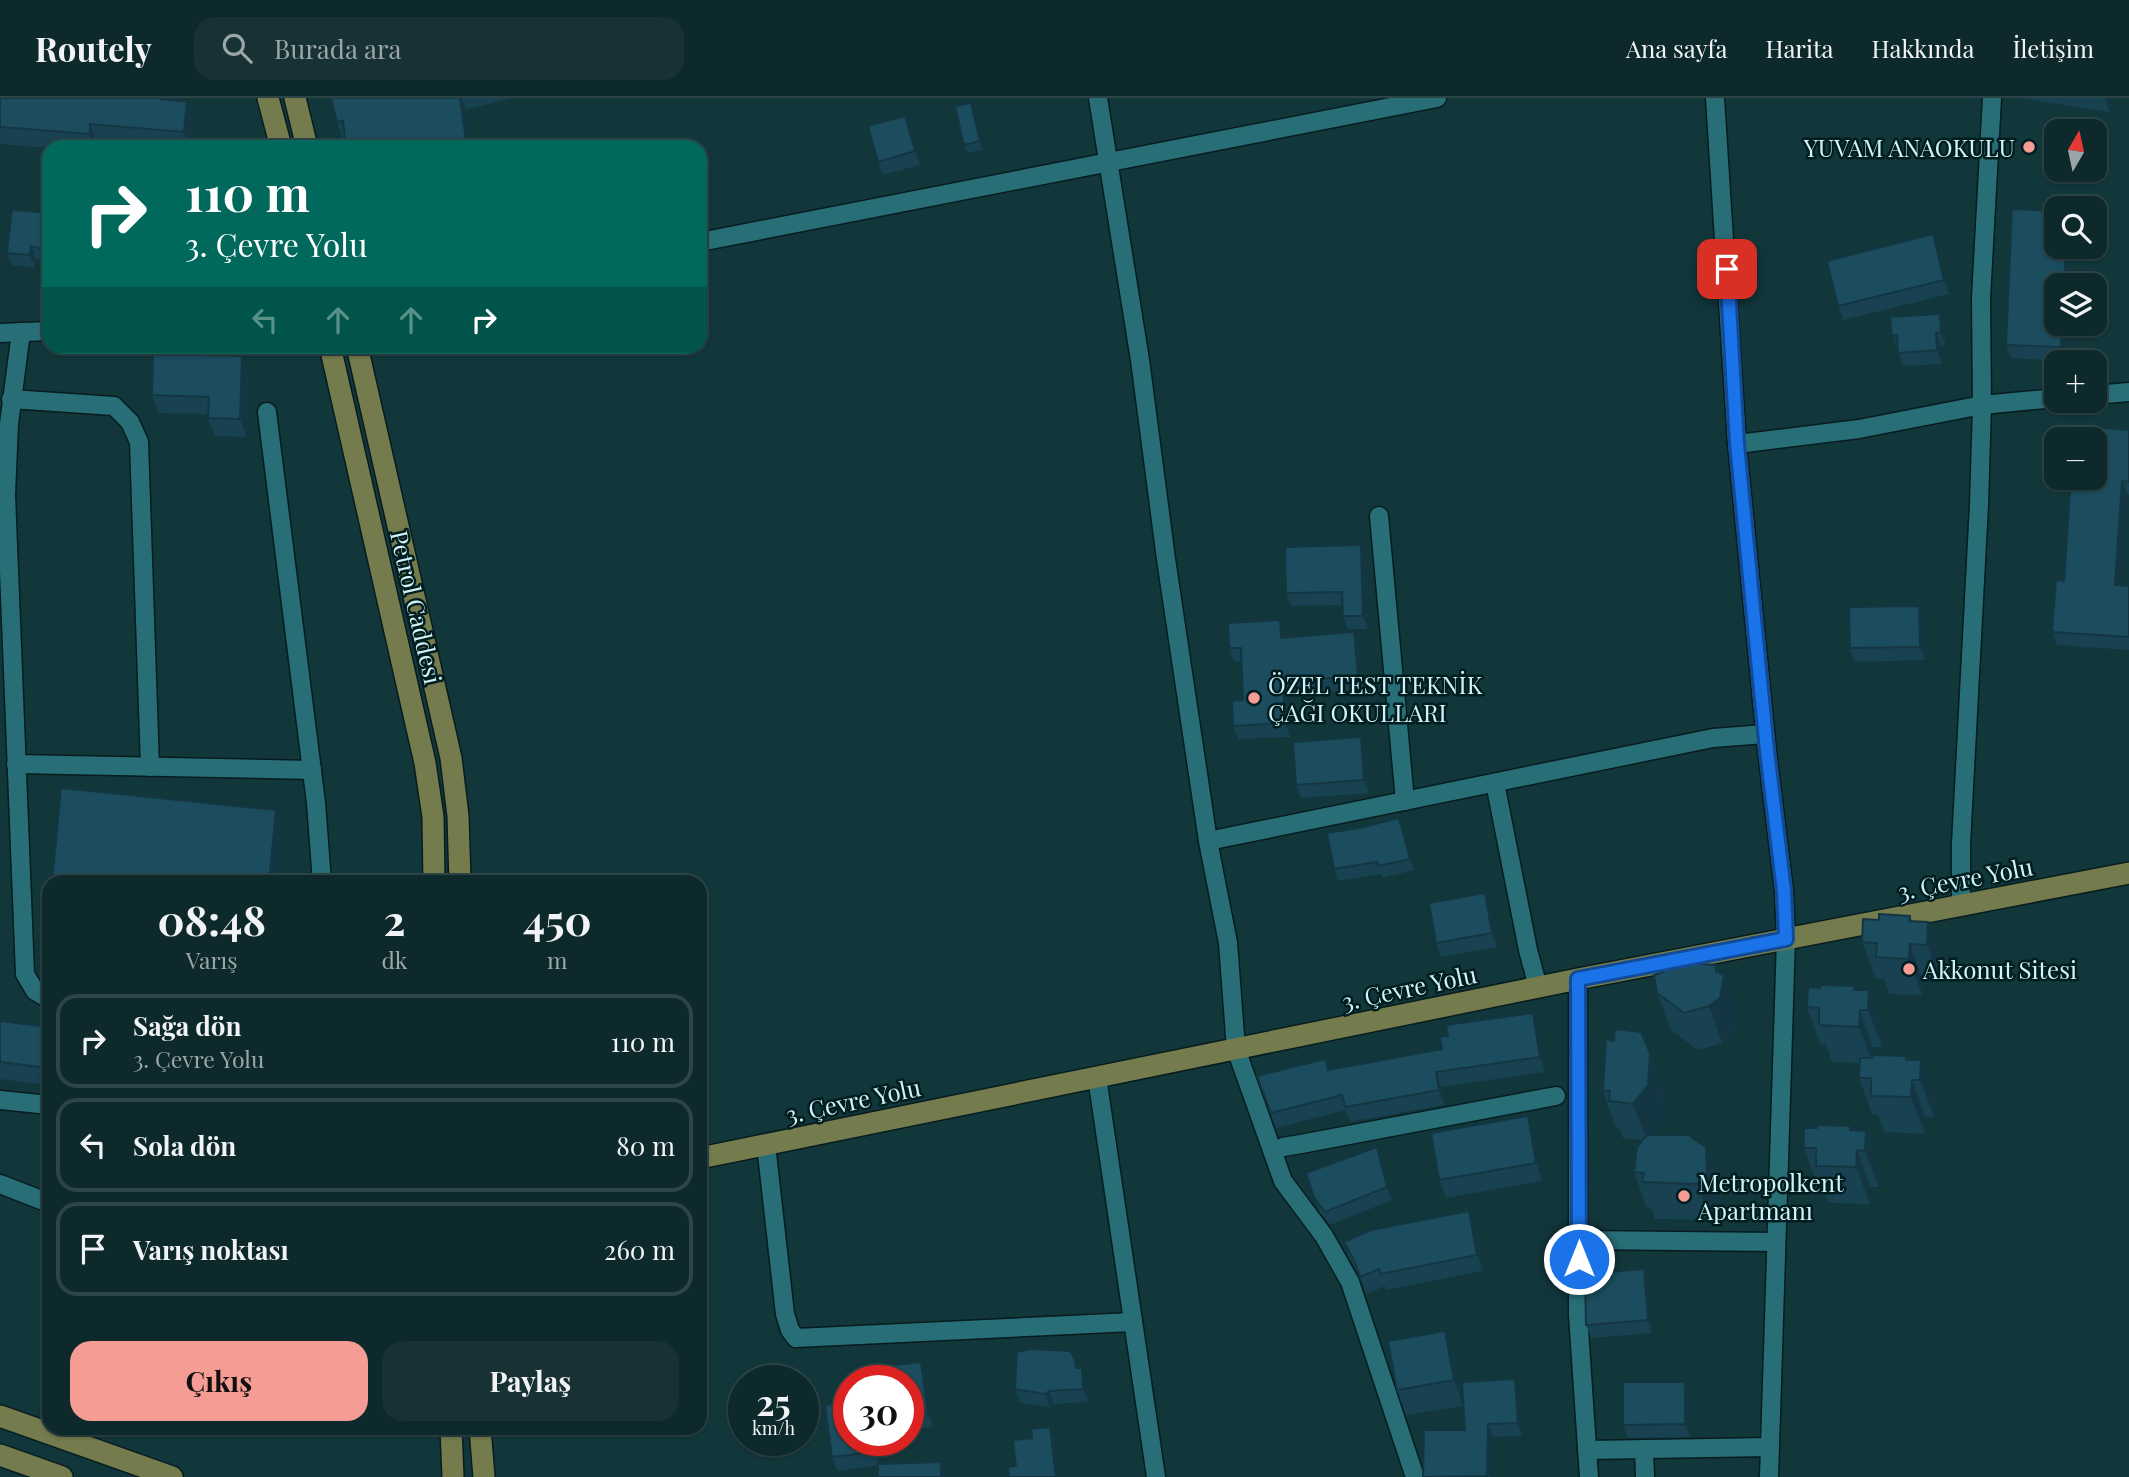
<!DOCTYPE html>
<html lang="tr">
<head>
<meta charset="utf-8">
<style>
	:root { --surface:#0e292c; --page:#173134; --text:#f1f3f6; --muted:#9ba6a9; --line:#2e4548; --accent:#f59c94 }
	body { margin:0; font-family:"Playfair Display",serif; background:var(--page); color:var(--text); height:100vh; display:flex; flex-direction:column; font-size:26px; white-space:nowrap }
	* { box-sizing:border-box; margin:0 }
	p { font-size:23px; color:var(--muted) }
	.icon { flex:none; width:38px; height:38px; fill:none; stroke:currentColor; stroke-width:2; stroke-linecap:round; stroke-linejoin:round }
	.map { position:relative; flex:1; overflow:hidden }
	.details { position:absolute; left:42px; top:777px; width:665px; height:560px; display:flex; flex-direction:column; background:var(--surface); border-radius:21px; box-shadow:0 2px 5px #0004,0 0 0 2px var(--line) }
	.details>* { flex:none }
	.hud { position:absolute; left:42px; top:42px; width:665px; height:214px; border-radius:21px; box-shadow:0 2px 5px #0004,0 0 0 2px var(--line); background:#00695c; color:#fff; overflow:hidden }
	.needle { width:46px; rotate:9deg }
	.buttons { position:absolute; left:2044px; top:21px; display:grid; gap:14px }
	.buttons a { display:grid; place-items:center; width:63px; height:63px; border-radius:14px; background:var(--surface); box-shadow:0 2px 5px #0004,0 0 0 2px var(--line); font-size:35px }
	.speed { position:absolute; left:728px; top:1267px; display:flex; gap:14px; font-size:35px; font-weight:700; text-align:center }
	.speed>* { display:grid; place-content:center; width:91px; height:91px; border-radius:50%; background:var(--surface); box-shadow:0 2px 5px #0004,0 0 0 2px var(--line); line-height:1 }
	.speed small { font-size:18px; font-weight:400 }
	.speed .limit { border:10px solid #d22; background:#fff; color:#111 }
	.pin { position:absolute; display:grid; place-items:center; width:60px; height:60px; color:#fff; margin:-30px; border-radius:14px; box-shadow:0 4px 10px #0006 }
	.me { position:absolute; width:77px; margin:-38px; rotate:0deg; stroke-linejoin:round; filter:drop-shadow(0 0 5px #0008) }
	.turn { display:flex; align-items:center; gap:24px; height:147px; padding:0 28px; font-size:32px }
	.turn .icon { width:91px; height:91px; stroke-width:2.5 }
	.turn b { display:block; font-size:49px; line-height:60px }
	.lanes { display:flex; align-items:center; height:66px; padding:0 28px; background:#0003; justify-content:center; gap:35px; direction:ltr }
	.lanes .off { opacity:.35 }
	.eta { display:flex; justify-content:space-evenly; align-items:center; height:119px; text-align:center }
	.eta b { font-size:42px; font-weight:700; line-height:49px }
	.cta { display:flex; gap:14px; margin-top:auto; padding:14px 28px }
	.cta a { flex:1; height:80px; border-radius:21px; background:var(--accent); color:#111; font-size:28px; font-weight:700; line-height:80px; text-align:center }
	.cta a+a { background:var(--page); color:var(--text) }
	ul { padding:0; list-style:none }
	li { display:flex; align-items:center; gap:21px; height:94px; margin:0 14px 10px; padding:0 14px; border:4px solid var(--line); border-radius:21px }
	li div { flex:1 }
	li b { display:block; font-size:26px }
	li em { font-style:normal }
	header { display:flex; align-items:center; gap:42px; box-sizing:border-box; height:98px; padding:0 35px; background:var(--surface); border-bottom:2px solid var(--line) }
	header strong { font-size:33px }
	nav { display:flex; gap:38px; margin-inline-start:auto; font-size:24px }
	.search { width:490px; height:63px; background:var(--page); display:flex; align-items:center; gap:18px; box-sizing:border-box; padding:0 24px; border-radius:21px; color:var(--muted); font-size:26px }
	.map>svg:first-child { display:block }
</style>
</head>
<body>
<header>
<strong>Routely</strong>
<div class="search"><svg class="icon" aria-label="search" viewBox="0 0 24 24"><circle cx="10" cy="10" r="6"/><path d="M15 15l6 6"/></svg>Burada ara</div>
<nav><a>Ana sayfa</a><a>Harita</a><a>Hakkında</a><a>İletişim</a></nav>
</header>
<div class="map">
<svg width="2129" height="1379" viewBox="0 0 2129 1379">
	<rect width="100%" height="100%" fill="#12373b"/>
	<g fill="none" stroke-linecap="round" stroke-linejoin="round">
		<defs>
			<g id="minor">
				<polyline points="1098,0 1140,262 1166,461 1208,743 1228,845 1236,951 1283,1083 1324,1138 1350,1184 1415,1379"/>
				<polyline points="1715,0 1737,346 1767,653 1784,793 1786,841 1769,1379"/>
				<polyline points="700,144 1437,0"/>
				<polyline points="21,234 9,326 6,397 25,876 35,893 49,901"/>
				<polyline points="0,235 49,233"/>
				<polyline points="2095,297 2129,294"/>
				<polyline points="11,301 114,308 130,324 139,344 150,669"/>
				<polyline points="267,314 316,705 322,784"/>
				<polyline points="1737,346 1859,331 1982,307 2056,300"/>
				<polyline points="1379,418 1405,703"/>
				<polyline points="16,666 312,672"/>
				<polyline points="1495,685 1528,852 1538,889"/>
				<polyline points="1208,743 1713,640 1765,636"/>
				<polyline points="1961,808 1961,746 1979,407 1982,307 1981,200 1992,0"/>
				<polyline points="1578,881 1578,1217 1589,1379"/>
				<polyline points="1097,979 1156,1379"/>
				<polyline points="0,1002 49,1007"/>
				<polyline points="766,1047 785,1216 790,1232 796,1240 1133,1224"/>
				<polyline points="1273,1054 1283,1049 1301,1046 1556,998"/>
				<polyline points="0,1086 49,1105"/>
				<polyline points="1579,1142 1776,1144"/>
				<polyline points="1644,1351 1645,1379"/>
				<polyline points="1587,1352 1770,1349"/>
			</g>
			<g id="major">
				<polyline points="268,0 281,49"/>
				<polyline points="295,0 307,49"/>
				<polyline points="330,248 425,665 433,719 434,784"/>
				<polyline points="357,248 451,660 458,718 460,784"/>
				<polyline points="700,1060 1578,881 2129,775"/>
				<polyline points="0,1318 172,1379"/>
				<polyline points="451,1330 453,1379"/>
				<polyline points="480,1330 484,1379"/>
				<polyline points="0,1357 62,1379"/>
			</g>
		</defs>
		<use href="#minor" stroke="#071c1f" stroke-width="21"/>
		<use href="#major" stroke="#071c1f" stroke-width="24"/>
		<use href="#minor" stroke="#286e76" stroke-width="18"/>
		<use href="#major" stroke="#747b4c" stroke-width="21"/>
	</g>
	<g fill="#184252">
		<polygon points="0,0 167,0 167,2 193,21 191,49 159,49 96,44 96,49 49,50 0,46"/>
		<polygon points="331,0 512,0 343,42 337,24"/>
		<polygon points="2021,0 2113,0 2110,14"/>
		<polygon points="975,14 983,52 967,55 964,47"/>
		<polygon points="905,18 920,67 883,77 878,64"/>
		<polygon points="49,115 49,165 36,161 35,170 12,167 7,155"/>
		<polygon points="2056,149 2072,149 2066,263 2011,260 2006,247"/>
		<polygon points="1937,150 1949,196 1843,222 1838,208"/>
		<polygon points="1940,216 1945,229 1946,247 1941,248 1942,266 1903,268 1898,251 1897,251 1892,238"/>
		<polygon points="242,258 248,275 247,339 215,338 208,320 209,316 158,315 152,297"/>
		<polygon points="2129,332 2129,397 2127,396 2121,487 2129,487 2129,552 2057,547 2052,534 2064,483 2071,392 2068,392 2063,380 2095,380"/>
		<polygon points="1366,460 1368,531 1348,531 1343,518 1343,507 1291,508 1286,495"/>
		<polygon points="1924,521 1925,562 1854,564 1850,550"/>
		<polygon points="1354,534 1359,547 1363,591 1288,597 1290,639 1238,641 1233,628 1243,602 1242,563 1234,564 1229,550 1285,536 1285,539"/>
		<polygon points="1366,652 1369,695 1301,700 1296,687"/>
		<polygon points="1399,720 1403,731 1414,772 1382,780 1381,776 1338,783 1334,771 1360,730"/>
		<polygon points="1490,808 1497,849 1441,859 1436,845"/>
		<polygon points="49,812 49,874 44,861"/>
		<polygon points="1910,818 1912,823 1928,824 1942,860 1941,883 1923,883 1922,897 1889,896 1884,881 1876,881 1862,844 1879,822"/>
		<polygon points="1716,867 1738,914 1734,937 1722,945 1698,952 1671,932 1657,895"/>
		<polygon points="1854,888 1855,892 1869,892 1883,929 1882,949 1873,949 1873,957 1907,962 1935,999 1934,1019 1925,1019 1925,1036 1884,1034 1878,1017 1872,1016 1859,980 1859,965 1832,964 1826,946 1820,946 1807,909 1820,890"/>
		<polygon points="0,923 49,929 49,987 0,981"/>
		<polygon points="1538,929 1545,974 1441,989 1444,1007 1350,1024 1346,1012 1276,1030 1257,978 1325,961 1329,972 1442,951"/>
		<polygon points="1664,991 1662,1024 1651,1037 1692,1040 1706,1049 1720,1086 1721,1114 1710,1122 1655,1121 1652,1111 1647,1110 1634,1074 1643,1042 1623,1040 1619,1030 1616,1030 1603,993"/>
		<polygon points="1850,1028 1852,1032 1879,1069 1879,1089 1870,1089 1870,1106 1829,1105 1823,1087 1817,1087 1804,1050 1817,1030"/>
		<polygon points="1534,1036 1542,1083 1446,1100 1439,1082"/>
		<polygon points="1377,1049 1382,1062 1392,1102 1330,1127 1319,1112 1306,1075"/>
		<polygon points="1475,1129 1483,1173 1386,1192 1385,1188 1366,1196 1360,1179 1350,1160 1344,1144"/>
		<polygon points="1648,1185 1652,1235 1591,1240 1586,1227"/>
		<polygon points="1445,1233 1454,1259 1463,1308 1406,1317 1397,1292"/>
		<polygon points="1075,1261 1078,1270 1087,1283 1088,1304 1054,1306 1050,1309 1020,1305 1015,1291"/>
		<polygon points="921,1264 926,1277 933,1329 908,1332 908,1283"/>
		<polygon points="1520,1295 1522,1338 1493,1339 1492,1379 1423,1379 1465,1332"/>
		<polygon points="1690,1298 1690,1339 1628,1340 1623,1327"/>
		<polygon points="304,1330 320,1330 318,1335"/>
		<polygon points="876,1342 880,1366 946,1377 878,1367 837,1373 832,1359"/>
	</g>
	<g fill="#143642">
		<polygon points="460,0 462,0 466,11 471,49 467,49"/>
		<polygon points="2106,0 2113,0 2110,14 2105,1"/>
		<polygon points="187,4 193,21 191,49 189,49 184,34"/>
		<polygon points="971,5 975,14 983,52 980,43"/>
		<polygon points="905,18 910,32 920,67 915,53"/>
		<polygon points="90,26 96,44 96,49 94,49 90,36"/>
		<polygon points="1933,136 1937,150 1949,196 1944,182"/>
		<polygon points="31,148 36,161 35,170 30,157"/>
		<polygon points="2066,149 2072,149 2070,187 2064,187"/>
		<polygon points="1940,216 1945,229 1946,247 1941,234"/>
		<polygon points="2062,226 2068,226 2066,263 2061,249"/>
		<polygon points="1936,235 1941,248 1942,266 1937,252"/>
		<polygon points="242,258 248,275 247,339 240,321"/>
		<polygon points="2122,383 2127,396 2120,500 2115,487"/>
		<polygon points="1361,447 1366,460 1368,531 1363,518"/>
		<polygon points="1919,508 1924,521 1925,562 1920,549"/>
		<polygon points="1280,522 1285,536 1286,553 1281,540"/>
		<polygon points="1354,534 1359,547 1363,591 1358,578"/>
		<polygon points="1283,584 1288,597 1290,639 1285,625"/>
		<polygon points="1361,639 1366,652 1369,695 1364,682"/>
		<polygon points="276,712 283,730 277,784 269,784"/>
		<polygon points="1399,720 1403,731 1414,772 1410,761"/>
		<polygon points="1485,795 1490,808 1497,849 1492,835"/>
		<polygon points="1928,824 1942,860 1941,883 1927,847"/>
		<polygon points="1910,846 1923,883 1922,897 1909,861"/>
		<polygon points="1716,867 1723,885 1724,877 1738,914 1734,937 1722,945 1709,908"/>
		<polygon points="1869,892 1883,929 1882,949 1868,912"/>
		<polygon points="1860,912 1873,949 1873,966 1859,929"/>
		<polygon points="1533,915 1538,929 1545,974 1540,959"/>
		<polygon points="1650,955 1664,991 1662,1024 1647,1043 1633,1006"/>
		<polygon points="1921,962 1935,999 1934,1019 1920,982"/>
		<polygon points="1436,974 1441,989 1444,1007 1439,992"/>
		<polygon points="1912,982 1925,1019 1925,1036 1911,999"/>
		<polygon points="1528,1018 1534,1036 1542,1083 1536,1065"/>
		<polygon points="1866,1033 1879,1069 1879,1089 1865,1053"/>
		<polygon points="1377,1049 1382,1062 1392,1102 1387,1089"/>
		<polygon points="1706,1049 1720,1086 1721,1114 1710,1122 1697,1086"/>
		<polygon points="1857,1052 1870,1089 1870,1106 1856,1069"/>
		<polygon points="1469,1113 1475,1129 1483,1173 1477,1157"/>
		<polygon points="1644,1171 1648,1185 1652,1235 1648,1222"/>
		<polygon points="1445,1233 1454,1259 1463,1308 1454,1282"/>
		<polygon points="921,1264 926,1277 933,1329 928,1316"/>
		<polygon points="1082,1270 1087,1283 1088,1304 1083,1291"/>
		<polygon points="1515,1281 1520,1295 1522,1338 1518,1325"/>
		<polygon points="1685,1284 1690,1298 1690,1339 1685,1326"/>
		<polygon points="1049,1293 1054,1306 1050,1309 1045,1296"/>
		<polygon points="1488,1326 1493,1339 1492,1379 1487,1378"/>
		<polygon points="1050,1329 1055,1342 1059,1379 1056,1379"/>
		<polygon points="873,1342 876,1342 880,1367 875,1354"/>
		<polygon points="941,1364 946,1377 946,1379 941,1379"/>
	</g>
	<g fill="#1c4d5f" stroke="#143642" stroke-width="2">
		<polygon points="0,0 161,0 161,1 187,4 184,34 90,26 90,36 0,29"/>
		<polygon points="331,0 460,0 467,49 346,49 343,23 337,24"/>
		<polygon points="971,5 980,43 964,47 955,8"/>
		<polygon points="905,18 915,53 878,64 868,28"/>
		<polygon points="2012,111 2056,113 2056,149 2066,149 2064,187 2056,187 2056,226 2062,226 2061,249 2006,247"/>
		<polygon points="12,112 49,115 49,153 31,148 30,157 7,155"/>
		<polygon points="1933,136 1944,182 1838,208 1827,163"/>
		<polygon points="1940,216 1941,234 1936,235 1937,252 1898,255 1897,237 1892,238 1890,219"/>
		<polygon points="153,256 242,258 240,321 208,320 209,299 152,297"/>
		<polygon points="2067,327 2129,332 2129,384 2122,383 2115,487 2129,488 2129,539 2052,534 2056,482 2064,483 2071,380 2095,380 2095,341 2066,341"/>
		<polygon points="1361,447 1363,518 1343,518 1342,494 1286,495 1285,449"/>
		<polygon points="1919,508 1920,549 1850,550 1849,509"/>
		<polygon points="1280,522 1281,540 1354,534 1358,578 1283,584 1285,625 1233,628 1232,603 1243,602 1241,550 1229,550 1228,525"/>
		<polygon points="1361,639 1364,682 1296,687 1293,644"/>
		<polygon points="61,690 276,712 269,784 52,784"/>
		<polygon points="1399,720 1410,761 1378,768 1377,764 1334,771 1327,735 1360,730"/>
		<polygon points="1485,795 1492,835 1436,845 1429,805"/>
		<polygon points="49,812 49,861 44,861"/>
		<polygon points="1879,816 1910,818 1909,823 1928,824 1927,847 1910,846 1909,861 1876,859 1877,845 1862,844 1863,821 1879,822"/>
		<polygon points="1668,864 1716,867 1716,874 1724,877 1720,900 1709,908 1684,915 1657,895 1654,877 1663,874"/>
		<polygon points="1821,887 1854,888 1854,892 1869,892 1868,912 1860,912 1859,929 1819,927 1819,910 1807,909 1808,889 1820,890"/>
		<polygon points="1533,915 1540,959 1436,974 1439,992 1345,1009 1342,997 1271,1015 1257,978 1325,961 1328,972 1442,951 1440,939 1448,938 1446,927"/>
		<polygon points="0,923 49,929 49,970 0,964"/>
		<polygon points="1615,931 1641,934 1650,955 1648,987 1633,1006 1609,1003 1610,993 1603,993 1606,941 1614,943"/>
		<polygon points="1873,957 1906,958 1906,962 1921,962 1920,982 1912,982 1911,999 1871,998 1871,980 1859,980 1860,960 1872,960"/>
		<polygon points="1528,1018 1536,1065 1439,1082 1431,1035"/>
		<polygon points="1817,1027 1850,1028 1850,1032 1866,1033 1865,1053 1857,1052 1856,1069 1816,1068 1816,1050 1804,1050 1804,1030 1817,1030"/>
		<polygon points="1647,1037 1689,1037 1692,1040 1706,1049 1707,1077 1697,1086 1642,1084 1644,1075 1634,1074 1637,1049"/>
		<polygon points="1377,1049 1387,1089 1325,1114 1314,1099 1306,1075"/>
		<polygon points="1469,1113 1477,1157 1380,1176 1379,1171 1360,1179 1354,1162 1344,1144 1371,1132"/>
		<polygon points="1644,1171 1648,1222 1586,1227 1585,1176"/>
		<polygon points="1445,1233 1454,1282 1397,1292 1388,1243"/>
		<polygon points="1031,1251 1070,1253 1075,1261 1076,1270 1082,1270 1083,1291 1049,1293 1045,1296 1015,1291 1017,1254"/>
		<polygon points="921,1264 928,1316 908,1318 908,1283 880,1283 878,1269"/>
		<polygon points="1515,1281 1518,1325 1488,1326 1487,1378 1423,1379 1424,1332 1465,1332 1462,1284"/>
		<polygon points="1623,1284 1685,1284 1685,1326 1623,1327"/>
		<polygon points="849,1304 849,1342 873,1342 875,1354 832,1359 825,1307"/>
		<polygon points="1050,1329 1056,1379 1009,1379 1008,1369 1016,1368 1013,1342 1032,1340 1031,1331"/>
		<polygon points="941,1364 941,1379 878,1379 878,1366"/>
	</g>
	<g fill="none" stroke-linecap="round" stroke-linejoin="round">
		<defs>
			<polyline id="route" points="1579,1161 1578,881 1786,841 1784,793 1767,653 1737,346 1727,171"/>
		</defs>
		<use href="#route" stroke="#114b97" stroke-width="18"/>
		<use href="#route" stroke="#1a73e8" stroke-width="12"/>
	</g>
	<g fill="#f59c94" stroke="#011d20" stroke-width="2.5">
		<circle cx="2029" cy="49" r="7"/>
		<circle cx="1254" cy="600" r="7"/>
		<circle cx="1909" cy="871" r="7"/>
		<circle cx="1684" cy="1098" r="7"/>
	</g>
	<g text-anchor="middle" dominant-baseline="central" stroke-width="5" stroke-linejoin="round" paint-order="stroke">
		<g font-size="24" fill="#d1f2f6" stroke="#011d20" text-anchor="start">
			<text x="2015" y="49" text-anchor="end">YUVAM ANAOKULU</text>
			<text x="1268" y="586">ÖZEL TEST TEKNİK<tspan x="1268" dy="28">ÇAĞI OKULLARI</tspan></text>
			<text x="1923" y="871">Akkonut Sitesi</text>
			<text x="1698" y="1084">Metropolkent<tspan x="1698" dy="28">Apartmanı</tspan></text>
		</g>
		<g font-size="24" fill="#d1f2f6" stroke="#011d20">
			<text transform="translate(417 509) rotate(77)">Petrol Caddesi</text>
			<text transform="translate(1965 780) rotate(-11)">3. Çevre Yolu</text>
			<text transform="translate(1409 889) rotate(-12)">3. Çevre Yolu</text>
			<text transform="translate(853 1002) rotate(-12)">3. Çevre Yolu</text>
		</g>
	</g>
</svg>
<div class="buttons">
<a><svg class="needle" viewBox="-14 -14 28 28"><path d="M0-13l5 13h-10z" fill="#e53935"/><path d="M0 13l5-13h-10z" fill="#9ba6a9"/></svg></a>
<a><svg class="icon" aria-label="search" viewBox="0 0 24 24"><circle cx="10" cy="10" r="6"/><path d="M15 15l6 6"/></svg></a>
<a><svg class="icon" aria-label="layers" viewBox="0 0 24 24"><path d="M12 4l9 5-9 5-9-5zM3 14l9 5 9-5"/></svg></a>
<a>+</a>
<a>−</a>
</div>
<div class="speed"><div>25<small>km/h</small></div><div class="limit">30</div></div>
<div class="pin" style="left:1727px;top:171px;background:#d93025"><svg class="icon" aria-label="arrive" viewBox="0 0 24 24"><path d="M6 21V4h12l-3 4 3 4H6"/></svg></div>
<svg class="me" style="left:1579px;top:1161px" viewBox="-20 -20 40 40"><circle r="17" fill="#1a73e8" stroke="#fff" stroke-width="3"/><path d="M0-11L8 9 0 5-8 9z" fill="#fff"/></svg>
<div class="hud">
<div class="turn"><svg class="icon" aria-label="right" viewBox="0 0 24 24"><path d="M7 20v-9h11M14 6l5 5-5 5"/></svg><div><b>110 m</b>3. Çevre Yolu</div></div>
<div class="lanes"><svg class="icon off" aria-label="left" viewBox="0 0 24 24"><path d="M17 20v-9H6M10 6l-5 5 5 5"/></svg><svg class="icon off" aria-label="ahead" viewBox="0 0 24 24"><path d="M12 20V5M6 11l6-6 6 6"/></svg><svg class="icon off" aria-label="ahead" viewBox="0 0 24 24"><path d="M12 20V5M6 11l6-6 6 6"/></svg><svg class="icon" aria-label="right" viewBox="0 0 24 24"><path d="M7 20v-9h11M14 6l5 5-5 5"/></svg></div>
</div>
<section class="details">
<div class="eta">
<div><b>08:48</b><p>Varış</p></div>
<div><b>2</b><p>dk</p></div>
<div><b>450</b><p>m</p></div>
</div>
<ul>
<li><svg class="icon" aria-label="right" viewBox="0 0 24 24"><path d="M7 20v-9h11M14 6l5 5-5 5"/></svg><div><b>Sağa dön</b><p>3. Çevre Yolu</p></div><em>110 m</em></li>
<li><svg class="icon" aria-label="left" viewBox="0 0 24 24"><path d="M17 20v-9H6M10 6l-5 5 5 5"/></svg><div><b>Sola dön</b></div><em>80 m</em></li>
<li><svg class="icon" aria-label="arrive" viewBox="0 0 24 24"><path d="M6 21V4h12l-3 4 3 4H6"/></svg><div><b>Varış noktası</b></div><em>260 m</em></li>
</ul>
<div class="cta"><a>Çıkış</a><a>Paylaş</a></div>
</section>
</div>
</body>
</html>
